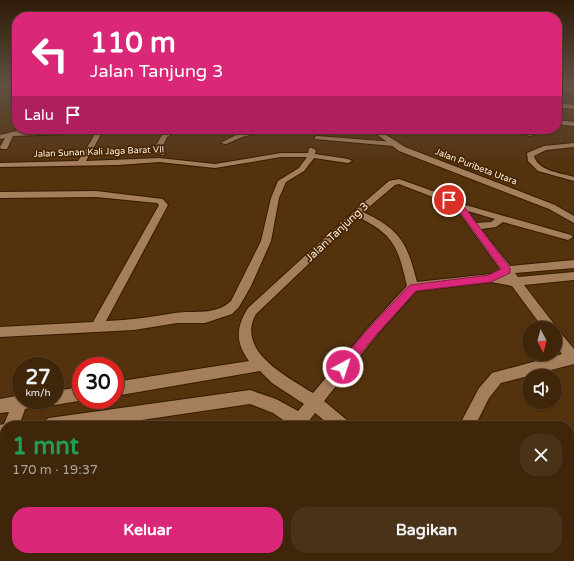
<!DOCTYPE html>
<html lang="id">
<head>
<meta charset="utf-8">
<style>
	:root { --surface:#3f260a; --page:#4a3218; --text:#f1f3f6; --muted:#ada59c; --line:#58432b; --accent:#db2777 }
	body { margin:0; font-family:"Varela Round",sans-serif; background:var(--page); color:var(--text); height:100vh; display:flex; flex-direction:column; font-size:15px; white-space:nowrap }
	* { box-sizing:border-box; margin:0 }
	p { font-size:13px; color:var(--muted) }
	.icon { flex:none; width:22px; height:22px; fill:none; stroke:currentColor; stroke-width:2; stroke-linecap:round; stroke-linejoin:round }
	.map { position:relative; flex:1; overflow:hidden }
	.side { position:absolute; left:0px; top:421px; width:574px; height:140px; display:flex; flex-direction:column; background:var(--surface); border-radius:16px 16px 0 0; box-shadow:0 1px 3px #0004,0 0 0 1px var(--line) }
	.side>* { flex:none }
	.banner { position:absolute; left:12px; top:12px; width:550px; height:122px; border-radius:16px; box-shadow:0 1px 3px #0004,0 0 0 1px var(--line); background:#db2777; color:#fff; overflow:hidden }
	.needle { width:26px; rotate:173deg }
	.controls { position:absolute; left:522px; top:321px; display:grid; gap:8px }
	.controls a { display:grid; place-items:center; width:40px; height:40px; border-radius:50%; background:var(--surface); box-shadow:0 1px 3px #0004,0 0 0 1px var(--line); font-size:20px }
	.speed { position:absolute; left:12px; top:357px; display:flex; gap:8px; font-size:20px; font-weight:700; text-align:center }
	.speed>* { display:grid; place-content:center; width:52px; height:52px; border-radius:50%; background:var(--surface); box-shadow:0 1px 3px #0004,0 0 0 1px var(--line); line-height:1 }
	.speed small { font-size:10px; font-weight:400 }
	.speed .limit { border:6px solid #d22; background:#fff; color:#111 }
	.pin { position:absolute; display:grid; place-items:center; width:34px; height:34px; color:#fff; margin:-17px; border:2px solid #fff; border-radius:50%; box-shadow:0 1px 4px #0007 }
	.me { position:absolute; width:44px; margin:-22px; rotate:40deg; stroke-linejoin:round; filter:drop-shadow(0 0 3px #0008) }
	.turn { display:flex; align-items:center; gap:14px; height:84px; padding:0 12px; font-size:18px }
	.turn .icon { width:52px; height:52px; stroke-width:2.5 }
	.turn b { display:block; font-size:28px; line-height:34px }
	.then { display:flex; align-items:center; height:38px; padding:0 12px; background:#0003; gap:8px; font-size:15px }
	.round { display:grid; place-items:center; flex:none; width:42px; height:42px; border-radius:16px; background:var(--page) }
	.head { display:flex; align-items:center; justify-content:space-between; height:68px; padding:0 12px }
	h1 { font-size:24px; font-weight:700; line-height:30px; color:#1e9e55 }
	.action { display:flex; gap:8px; margin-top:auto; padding:8px 12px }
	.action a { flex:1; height:46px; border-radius:16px; background:var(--accent); color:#fff; font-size:16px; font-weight:700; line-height:46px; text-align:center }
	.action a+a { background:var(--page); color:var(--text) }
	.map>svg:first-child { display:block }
</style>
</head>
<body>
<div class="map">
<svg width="574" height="561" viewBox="0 0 574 561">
	<rect width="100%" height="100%" fill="#54320e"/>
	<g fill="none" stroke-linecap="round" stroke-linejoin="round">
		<defs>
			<g id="minor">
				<rect x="0" y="85" width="17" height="3"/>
				<polygon points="557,86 574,87 574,91 557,90"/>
				<polygon points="17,96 17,104 12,102 12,100"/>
				<polygon points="557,103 574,105 574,109 557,107"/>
				<polygon points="557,120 574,122 574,126 557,124"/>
				<path d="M96,129h6l-3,9 -13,23 73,-3 56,6 66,-11h27l1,-5h3l4,2 -1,4 33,5 4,2 -4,2 -34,-5 -10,13 -18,11 -7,16 -8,43 -20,45 -12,21 -7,7 -27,9h-28l-43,7 -134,7v-10l93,-5 66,-117 -2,-2 -61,-6 -96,1v-6l96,-1 67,8 5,6 -62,116c23,-1 46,-4 69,-8 20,-3 40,3 56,-12l30,-60 10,-43 7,-17 21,-13 8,-11h-26l-66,11 -56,-6 -41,3 -118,2v-4l78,-2 15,-23z"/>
				<polygon points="171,129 179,129 167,137 161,150 165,153 164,155 154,153 153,151 162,135"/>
				<polygon points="261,129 274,129 242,137 226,144 221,143 238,134"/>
				<polygon points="523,129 530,129 534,135 529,136"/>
				<polygon points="20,130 23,132 65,130 68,132 65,134 13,136 7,149 1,149 0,147 5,138 0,139 0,135"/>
				<polygon points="317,136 394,142 398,144 394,146 315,139 315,137"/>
				<path d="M574,143v4l-28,3 -12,6c4,15 27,17 40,21v4l-36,-10 -10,-10 -1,-8 17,-7z"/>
				<path d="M399,179l53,19 10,6 109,31 2,2 -5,3 -65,-18 -7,5 -15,2 29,37 64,-6v8l-59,5 3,4 56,-5v8l-50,5 30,39 1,6 4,1 15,18v15l-73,19 -12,15 -14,28h-16l20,-38 13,-15 70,-19 -7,-9v-17h-12l-31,-42 -21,-4 -75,9 -40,45 -52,65 24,20 3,5h-20l-16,-13 -6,8 2,5h-19l-19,-13 -23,-9 -149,22h-60l3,-5 5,-3 201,-28 26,9 22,12 6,-7 -32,-21 -12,-12 -145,25v-14l134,-21c-14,-19 -13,-34 -1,-53l106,-97 35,-30zM399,184l47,18 10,6 44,61 -3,4 1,2 -7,-1 -74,8c-10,-39 -16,-52 -54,-70l32,-27zM468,211l27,8 -4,3 -15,1zM358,217c37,18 40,31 49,69l-39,42 -55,65c-25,-16 -78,-42 -57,-79z"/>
				<polygon points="81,387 81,400 84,400 55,405 50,403 49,400 55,400 55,391"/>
				<polygon points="21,395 21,400 46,400 44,405 25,409 19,426 5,426 5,440 0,441 0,425 4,424 9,412 0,413 0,399"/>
			</g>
			<polygon id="tertiary" points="370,129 377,129 405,147 555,205 574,216 574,223 549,209 399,151"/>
		</defs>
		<use href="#minor" stroke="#341b01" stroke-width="2"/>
		<use href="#tertiary" stroke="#341b01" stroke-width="2"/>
		<use href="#minor" fill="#a57e5b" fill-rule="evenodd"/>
		<use href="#tertiary" fill="#a57e5b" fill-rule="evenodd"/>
	</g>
	<linearGradient id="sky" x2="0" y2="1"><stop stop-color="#2e1c08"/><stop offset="0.52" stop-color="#614f41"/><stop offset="1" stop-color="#614f41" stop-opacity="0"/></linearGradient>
	<rect width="574" height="163" fill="url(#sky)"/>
	<polygon fill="#db2777" stroke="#8e194d" points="446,198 452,198 462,204 510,268 510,273 491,282 416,291 376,335 347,370 343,372 339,370 337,367 339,363 368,329 410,285 489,275 501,269 457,208 446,202"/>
	<g text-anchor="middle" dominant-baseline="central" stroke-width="3.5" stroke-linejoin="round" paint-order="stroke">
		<g font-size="9" fill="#fdf0e5" stroke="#482702">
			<text transform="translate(99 152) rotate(-2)">Jalan Sunan Kali Jaga Barat VII</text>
			<text transform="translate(476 167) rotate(21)">Jalan Puribeta Utara</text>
		</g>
		<g font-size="11" fill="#fdf0e5" stroke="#482702">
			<text transform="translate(337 232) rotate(-43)">Jalan Tanjung 3</text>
		</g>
	</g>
</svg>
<div class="controls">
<a><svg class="needle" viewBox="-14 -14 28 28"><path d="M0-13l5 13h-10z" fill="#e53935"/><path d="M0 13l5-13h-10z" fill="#ada59c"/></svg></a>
<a><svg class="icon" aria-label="sound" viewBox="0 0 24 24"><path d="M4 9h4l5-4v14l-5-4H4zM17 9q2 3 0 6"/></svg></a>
</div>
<div class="speed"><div>27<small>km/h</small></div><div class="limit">30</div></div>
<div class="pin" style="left:449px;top:200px;background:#d93025"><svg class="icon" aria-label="arrive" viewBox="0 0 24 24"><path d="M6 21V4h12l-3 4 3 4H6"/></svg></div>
<svg class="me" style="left:343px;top:367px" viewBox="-20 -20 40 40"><circle r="17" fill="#db2777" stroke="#fff" stroke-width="3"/><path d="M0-11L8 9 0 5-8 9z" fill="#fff"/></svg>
<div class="banner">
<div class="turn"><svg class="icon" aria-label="left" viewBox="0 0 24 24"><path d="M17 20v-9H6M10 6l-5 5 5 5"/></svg><div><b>110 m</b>Jalan Tanjung 3</div></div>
<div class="then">Lalu<svg class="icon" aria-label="arrive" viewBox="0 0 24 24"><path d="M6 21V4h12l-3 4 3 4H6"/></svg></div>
</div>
<section class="side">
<div class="head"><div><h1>1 mnt</h1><p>170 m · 19:37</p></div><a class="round"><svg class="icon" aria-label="close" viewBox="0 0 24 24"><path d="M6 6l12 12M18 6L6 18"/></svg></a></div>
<div class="action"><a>Keluar</a><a>Bagikan</a></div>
</section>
</div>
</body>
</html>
